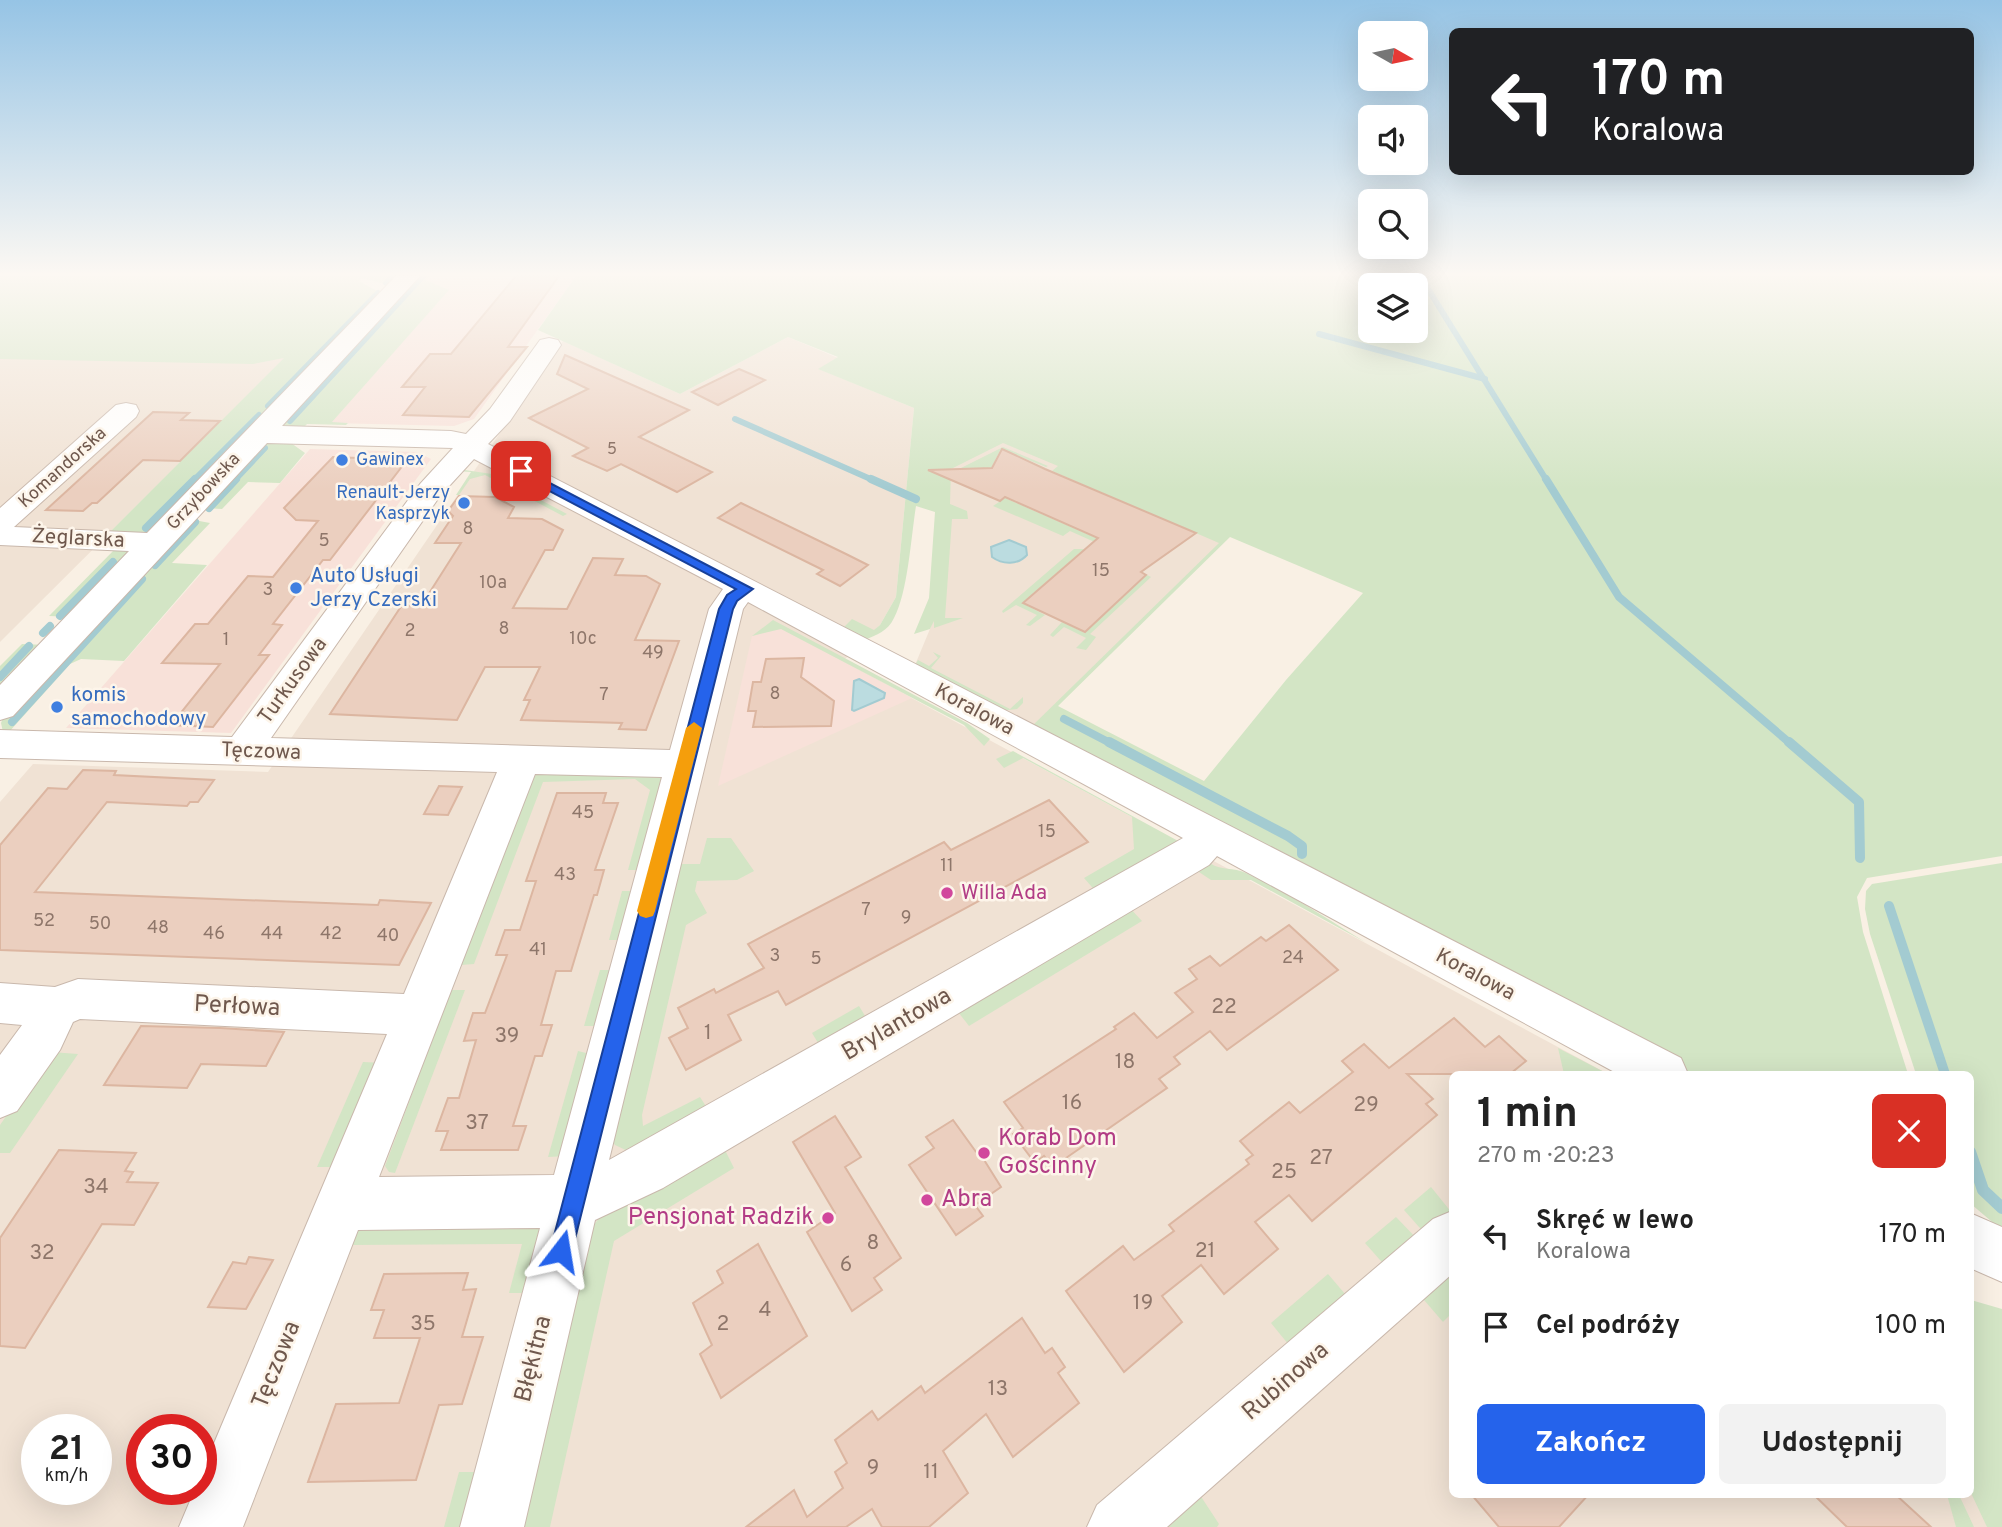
<!DOCTYPE html>
<html lang="pl">
<head>
<meta charset="utf-8">
<style>
	:root { --surface:#fff; --page:#f2f2f2; --text:#222; --muted:#767676; --accent:#2563eb }
	body { margin:0; font-family:Overpass,sans-serif; background:var(--page); color:var(--text); height:100vh; display:flex; flex-direction:column; font-size:26px; white-space:nowrap }
	* { box-sizing:border-box; margin:0 }
	p { font-size:23px; color:var(--muted) }
	.icon { flex:none; width:38px; height:38px; fill:none; stroke:currentColor; stroke-width:2; stroke-linecap:round; stroke-linejoin:round }
	.map { position:relative; flex:1; overflow:hidden }
	.sheet { position:absolute; left:1449px; top:1071px; width:525px; height:427px; display:flex; flex-direction:column; background:var(--surface); border-radius:10px; box-shadow:0 7px 28px #0002 }
	.sheet>* { flex:none }
	.hud { position:absolute; left:1449px; top:28px; width:525px; height:147px; border-radius:10px; box-shadow:0 7px 28px #0002; background:#202124; color:#fff; overflow:hidden }
	.needle { width:46px; rotate:99deg }
	.buttons { position:absolute; left:1358px; top:21px; display:grid; gap:14px }
	.buttons a { display:grid; place-items:center; width:70px; height:70px; border-radius:10px; background:var(--surface); box-shadow:0 7px 28px #0002; font-size:35px }
	.speed { position:absolute; left:21px; top:1414px; display:flex; gap:14px; font-size:35px; font-weight:700; text-align:center }
	.speed>* { display:grid; place-content:center; width:91px; height:91px; border-radius:50%; background:var(--surface); box-shadow:0 7px 28px #0002; line-height:1 }
	.speed small { font-size:18px; font-weight:400 }
	.speed .limit { border:10px solid #d22; background:#fff; color:#111 }
	.pin { position:absolute; display:grid; place-items:center; width:60px; height:60px; color:#fff; margin:-30px; border-radius:14px; box-shadow:0 4px 10px #0006 }
	.me { position:absolute; width:77px; margin:-38px; rotate:14deg; stroke-linejoin:round; filter:drop-shadow(0 0 5px #0008) }
	.turn { display:flex; align-items:center; gap:24px; height:147px; padding:0 28px; font-size:32px }
	.turn .icon { width:91px; height:91px; stroke-width:2.5 }
	.turn b { display:block; font-size:49px; line-height:60px }
	.round { display:grid; place-items:center; flex:none; width:74px; height:74px; border-radius:10px; background:var(--page) }
	.overview { display:flex; align-items:center; justify-content:space-between; height:119px; padding:0 28px }
	h1 { font-size:42px; font-weight:700; line-height:52px }
	.primary-button { display:flex; gap:14px; margin-top:auto; padding:14px 28px }
	.primary-button a { flex:1; height:80px; border-radius:10px; background:var(--accent); color:#fff; font-size:28px; font-weight:700; line-height:80px; text-align:center }
	.primary-button a+a { background:var(--page); color:var(--text) }
	ul { padding:0; list-style:none }
	li { display:flex; align-items:center; gap:21px; height:91px; padding:0 28px }
	li div { flex:1 }
	li b { display:block; font-size:26px }
	li em { font-style:normal }
	.map>svg:first-child { display:block }
</style>
</head>
<body>
<div class="map">
<svg width="2002" height="1527" viewBox="0 0 2002 1527">
	<rect width="100%" height="100%" fill="#f9f0e4"/>
	<g fill="#f0e2d4" fill-rule="evenodd">
		<path d="M788,337l50,21 -19,11 95,39 -18,189 -16,28 -37,36 765,413h-156v420h518l1,-180 31,213h-2002v-725l33,-38 235,8 295,-431 117,53zM37,1430h59v59h-59zM142,1430h59v59h-59z"/>
		<polygon points="0,343 291,352 0,642"/>
		<polygon points="954,419 1230,536 1036,727 915,665 942,600"/>
	</g>
	<g fill="#f8e1d9">
		<polygon points="429,276 576,276 474,419 454,426 331,423 448,290 426,280"/>
		<polygon points="310,449 417,452 431,459 231,733 66,728"/>
		<polygon points="780,628 912,698 718,786 752,636"/>
	</g>
	<g fill="#d3e5c5" fill-rule="evenodd">
		<polygon points="0,276 401,276 389,285 362,278 359,281 384,295 153,530 141,534 107,535 284,358 253,364 0,359"/>
		<polygon points="417,276 429,276 426,280 449,290 332,422 348,423 346,425 307,424 302,429 283,426 282,424"/>
		<path d="M576,276h1426v580l-135,22 -10,19 6,35 45,142h-217l-660,-347 188,-184 -167,-72 6,-5 -55,-23 -52,26 -1,35 17,7 1,8h-16l-7,99h18l-29,10v-7l-4,8 -16,5 15,-36 6,-86 -19,-6c-5,31 -8,86 -22,112 -6,13 -17,17 -30,22l-21,-12 9,-9 22,11 6,-5 16,-28 18,-189 -96,-39 20,-12 -50,-20 -108,57 -142,-64zM1370,285h46v46h-46zM1230,537l133,56 -77,87 -82,101 -146,-75z"/>
		<polygon points="273,441 291,443 305,453 280,483 248,482 222,509 204,508 263,444"/>
		<polygon points="1003,447 1048,466 1046,467 1001,449 991,468 959,469"/>
		<polygon points="458,469 492,474 567,514 563,516 485,475 470,479 459,495 456,495 471,472 456,471"/>
		<polygon points="1005,498 1103,541 1099,544 1070,531 1063,536 993,506"/>
		<polygon points="194,520 210,523 172,563 207,565 124,661 81,659 70,664 9,732 3,732 1,723 3,718"/>
		<polygon points="117,547 127,549 129,553 74,617 49,616"/>
		<polygon points="1074,549 1084,549 1022,603 1045,615 1030,626 1026,625 1037,615 1016,605 1003,613 1002,611"/>
		<polygon points="1147,575 1151,577 1090,634 1096,637 1086,650 1076,648 1086,638 1064,627 1053,637 1050,635 1062,622 1085,633"/>
		<polygon points="773,620 967,723 990,739 984,746 964,725 781,629 752,636"/>
		<polygon points="22,644 47,645 0,694 0,666"/>
		<polygon points="933,652 941,656 931,668 1010,709 1023,697 1023,703 1017,709 1000,711 915,665 918,660 929,666 938,658"/>
		<polygon points="1013,751 1180,842 1098,894 1084,878 1134,849 1132,817 1023,758 1004,768 996,759"/>
		<polygon points="548,770 660,776 662,780 643,870 628,870 650,790 635,779 543,782 474,964 461,965 534,776"/>
		<polygon points="707,838 731,838 754,871 737,880 697,881 695,891 707,913 686,925 642,1115 643,1126 700,1097 707,1108 632,1153 615,1145 611,1138 672,864 700,864"/>
		<path d="M1210,863c10,8 24,4 36,10 41,19 80,45 119,69l-114,-62h-40l-18,-12z"/>
		<polygon points="2002,863 2002,1238 1991,1221 1971,1204 1970,1074 1916,1074 1870,934 1865,909 1866,891 1872,884"/>
		<polygon points="622,891 637,891 625,940 609,940"/>
		<polygon points="1128,906 1142,921 969,1026 955,1008"/>
		<polygon points="600,970 616,970 602,1026 584,1026"/>
		<polygon points="451,990 465,990 395,1173 389,1172 385,1166"/>
		<polygon points="859,1006 870,1024 823,1051 812,1033"/>
		<polygon points="1558,1048 1608,1074 1564,1074"/>
		<polygon points="578,1051 594,1055 567,1156 548,1157"/>
		<polygon points="51,1052 78,1054 10,1153 0,1153 0,1125"/>
		<polygon points="363,1062 385,1063 342,1167 317,1167"/>
		<polygon points="722,1144 734,1168 614,1241 550,1527 511,1527 592,1227 601,1216"/>
		<polygon points="1431,1187 1452,1213 1427,1236 1404,1210"/>
		<polygon points="1396,1217 1420,1242 1388,1269 1365,1243"/>
		<polygon points="354,1226 545,1227 531,1293 509,1293 522,1244 351,1245"/>
		<polygon points="1452,1263 1452,1313 1443,1322 1418,1293"/>
		<polygon points="1328,1274 1351,1301 1293,1350 1271,1323"/>
		<polygon points="1971,1300 2002,1309 2002,1527 1987,1527 1971,1493"/>
		<polygon points="459,1472 483,1472 469,1527 444,1527"/>
		<polygon points="1196,1489 1219,1524 1217,1527 1154,1527"/>
		<polygon points="1947,1495 1959,1495 1974,1527 1956,1527"/>
	</g>
	<g fill="#bbdce0" stroke="#a3cbd1" stroke-width="2">
		<path d="M1009,540l17,7 1,8c-9,10 -24,10 -35,2l-1,-10z"/>
		<polygon points="859,679 885,693 884,698 854,711 852,710 854,681"/>
	</g>
	<g fill="none" stroke-linecap="round" stroke-linejoin="round">
		<g stroke="#a3cbd1" stroke-width="6">
			<polyline points="1420,276 1547,481"/>
			<polyline points="386,283 393,276"/>
			<polyline points="1319,334 1485,379"/>
			<polyline points="268,406 378,293"/>
			<polyline points="735,419 875,481"/>
			<polyline points="290,421 423,276"/>
			<polyline points="193,481 259,415"/>
			<polyline points="234,481 265,448"/>
		</g>
		<g stroke="#a3cbd1" stroke-width="8">
			<polyline points="871,479 916,499"/>
			<polyline points="1546,479 1619,597 1791,744"/>
			<polyline points="209,508 236,479"/>
			<polyline points="146,528 195,479"/>
			<polyline points="155,565 195,522"/>
			<polyline points="60,616 113,562"/>
			<polyline points="43,633 50,626"/>
			<polyline points="0,677 29,646"/>
			<polyline points="1064,719 1112,744"/>
			<polyline points="12,722 142,579"/>
		</g>
		<g stroke="#a3cbd1" stroke-width="10">
			<polyline points="1109,742 1288,836 1302,846 1302,854"/>
			<polyline points="1789,742 1859,802 1860,858"/>
			<polyline points="1889,906 1945,1074"/>
		</g>
		<polyline stroke="#a3cbd1" stroke-width="12" points="1970,1152 1983,1190 2002,1208"/>
	</g>
	<g fill="#ebcfbf" stroke="#dcb6a1" stroke-width="2">
		<polygon points="516,276 559,276 508,347 527,347 469,417 403,415 425,387 402,387 430,354 451,354"/>
		<polygon points="565,355 689,410 639,437 712,472 677,492 621,464 607,471 573,456 588,448 529,418 588,389 557,374"/>
		<polygon points="739,369 765,380 718,405 692,392"/>
		<polygon points="153,412 189,413 181,420 220,421 180,461 143,460 97,503 92,503 83,511 46,510"/>
		<polygon points="1002,449 1045,469 1196,533 1141,572 1146,575 1085,632 1023,603 1098,538 1005,497 1000,501 928,470 992,468"/>
		<polygon points="333,457 407,460 330,560 323,560 273,624 282,625 259,655 269,655 213,727 171,725 220,664 162,663 195,624 208,624 248,576 273,577 318,521 296,520 284,508"/>
		<polygon points="459,496 495,497 514,507 508,518 542,519 563,530 553,550 545,550 513,608 567,609 593,558 623,559 615,575 646,576 660,584 635,640 679,641 646,730 619,729 622,723 521,720 530,700 524,700 540,667 485,667 457,720 330,714 402,605 421,606 461,543 435,543 453,516 448,511"/>
		<polygon points="741,503 846,554 868,565 840,586 817,574 823,570 718,518"/>
		<polygon points="804,658 801,677 834,701 831,726 753,727 756,711 748,711 753,682 761,682 766,659"/>
		<polygon points="83,770 116,771 114,775 214,780 198,802 190,802 187,806 107,802 35,892 378,905 380,900 431,903 399,965 0,950 0,845 48,788 67,789"/>
		<polygon points="439,786 462,787 448,815 424,814"/>
		<polygon points="557,793 606,793 603,803 618,803 595,870 604,870 597,895 594,895 571,971 556,971 541,1025 552,1025 542,1056 535,1056 513,1126 526,1126 518,1150 441,1150 448,1131 436,1131 448,1098 459,1098 476,1040 464,1041 473,1013 485,1013 507,955 496,955 505,930 520,930 536,881 526,881"/>
		<polygon points="1049,800 1088,842 786,1005 778,991 728,1015 741,1040 686,1070 669,1038 688,1028 678,1008 714,989 716,993 764,968 748,944 944,842 951,850"/>
		<polygon points="1289,925 1338,970 1227,1050 1210,1031 1174,1057 1180,1064 1159,1079 1167,1088 1053,1167 1044,1156 1035,1163 1013,1134 1023,1128 1004,1102 1116,1029 1114,1027 1134,1013 1157,1038 1193,1012 1175,993 1197,979 1189,969 1210,956 1220,966 1261,937 1266,941"/>
		<polygon points="1454,1018 1485,1047 1499,1036 1526,1061 1510,1074 1407,1074 1433,1099 1426,1104 1437,1115 1312,1221 1289,1195 1255,1222 1278,1249 1224,1294 1201,1265 1162,1296 1182,1322 1124,1372 1066,1291 1123,1246 1134,1260 1174,1231 1169,1225 1249,1164 1246,1160 1253,1155 1240,1141 1289,1102 1300,1113 1353,1072 1342,1061 1364,1044 1389,1068"/>
		<polygon points="141,1026 220,1028 284,1032 266,1066 201,1064 187,1088 104,1085"/>
		<polygon points="835,1116 861,1157 845,1167 901,1258 874,1278 882,1290 852,1311 807,1232 835,1213 793,1142"/>
		<polygon points="953,1120 979,1156 981,1155 1001,1187 975,1205 983,1216 956,1235 909,1165 934,1148 926,1137"/>
		<polygon points="59,1150 136,1153 125,1171 133,1172 127,1182 158,1183 134,1225 102,1224 25,1348 0,1346 0,1238"/>
		<polygon points="758,1244 807,1336 721,1398 700,1354 712,1345 693,1303 723,1283 717,1271"/>
		<polygon points="249,1257 273,1260 246,1309 208,1307 233,1262 246,1264"/>
		<polygon points="468,1273 463,1290 476,1289 462,1337 483,1337 462,1404 439,1405 416,1480 308,1482 336,1404 399,1403 420,1338 374,1338 384,1310 371,1310 384,1274"/>
		<polygon points="1022,1318 1045,1353 1052,1348 1065,1367 1058,1373 1079,1403 1013,1457 986,1414 943,1451 968,1493 929,1527 882,1527 872,1509 846,1527 746,1527 794,1490 807,1517 843,1488 835,1472 847,1463 835,1440 872,1411 878,1420 921,1386 925,1393"/>
		<polygon points="1471,1494 1589,1494 1559,1527 1499,1527"/>
		<polygon points="1813,1494 1895,1494 1931,1527 1847,1527"/>
	</g>
	<g fill="none" stroke-linecap="round" stroke-linejoin="round">
		<defs>
			<g id="minor">
				<path d="M396,276h24l-138,150 169,5 15,3 24,-25 50,-69 9,-2 9,2 3,5 -51,76 -22,23 1193,614 7,16h-70l-401,-218 -8,9 -546,323 -68,32 -71,307h-64l80,-299 -182,2 -115,297h-64l16,-38h6v-15l186,-440 -307,-15 -7,3 -13,28 -43,61 -17,7v-63l22,-30 -22,-2v-40l55,4 23,-8 326,15 93,-222 -497,-14v-28l232,7 188,-253 33,-36 -186,-5 -254,273 -13,4v-35l129,-134 -129,-6v-37l116,-103 10,-2 10,2 3,6 -3,6 -122,110 133,6zM474,459l249,130 -14,20 -39,141 -399,-12 169,-242zM748,602l435,236 -574,322 134,-551zM535,774l127,3 -108,398 -175,2z"/>
				<polygon points="1452,1211 1452,1274 1167,1527 1087,1527 1097,1505 1433,1219"/>
				<polygon points="1970,1213 2002,1227 2002,1282 1970,1268"/>
			</g>
		</defs>
		<use href="#minor" stroke="#c9b8ac" stroke-width="2"/>
		<use href="#minor" fill="#fff" fill-rule="evenodd"/>
	</g>
	<linearGradient id="sky" x2="0" y2="1"><stop stop-color="#96c4e5"/><stop offset="0.56" stop-color="#fcf8f3"/><stop offset="1" stop-color="#fcf8f3" stop-opacity="0"/></linearGradient>
	<rect width="2002" height="490" fill="url(#sky)"/>
	<polygon fill="#2563eb" stroke="#184099" stroke-width="2" points="521,468 753,589 737,601 733,609 572,1251 569,1259 561,1262 553,1259 550,1251 719,609 727,595 736,589 517,474 517,469"/>
	<polygon fill="#f59e0b" points="694,722 702,728 655,911 653,916 646,918 640,916 637,911 686,728"/>
	<g fill="#3f7fe0" stroke="#fdf5ea" stroke-width="2.5">
		<circle cx="342" cy="460" r="7"/>
		<circle cx="464" cy="503" r="7"/>
		<circle cx="296" cy="588" r="7"/>
		<circle cx="57" cy="707" r="7"/>
	</g>
	<g fill="#d1479c" stroke="#fdf5ea" stroke-width="2.5">
		<circle cx="947" cy="893" r="7"/>
		<circle cx="984" cy="1153" r="7"/>
		<circle cx="927" cy="1200" r="7"/>
		<circle cx="828" cy="1218" r="7"/>
	</g>
	<g text-anchor="middle" dominant-baseline="central" stroke-width="5" stroke-linejoin="round" paint-order="stroke">
		<g font-size="16" fill="#8e766a">
			<text x="612" y="450">5</text>
		</g>
		<g font-size="18" fill="#366cbe" stroke="#fdf5ea" text-anchor="start">
			<text x="356" y="460">Gawinex</text>
			<text x="450" y="493" text-anchor="end">Renault-Jerzy<tspan x="450" dy="21">Kasprzyk</tspan></text>
		</g>
		<g font-size="18" fill="#6f584d" stroke="#fdf5ea">
			<text transform="translate(63 468) rotate(-42)">Komandorska</text>
			<text transform="translate(204 492) rotate(-47)">Grzybowska</text>
		</g>
		<g font-size="18" fill="#8e766a">
			<text x="468" y="529">8</text>
			<text x="324" y="541">5</text>
			<text x="1101" y="571">15</text>
			<text x="493" y="583">10a</text>
			<text x="268" y="590">3</text>
			<text x="504" y="629">8</text>
			<text x="410" y="631">2</text>
			<text x="583" y="639">10c</text>
			<text x="226" y="640">1</text>
			<text x="653" y="653">49</text>
			<text x="775" y="694">8</text>
			<text x="604" y="695">7</text>
			<text x="583" y="813">45</text>
			<text x="1047" y="832">15</text>
			<text x="947" y="866">11</text>
			<text x="565" y="875">43</text>
			<text x="866" y="910">7</text>
			<text x="906" y="918">9</text>
			<text x="44" y="921">52</text>
			<text x="100" y="924">50</text>
			<text x="158" y="928">48</text>
			<text x="214" y="934">46</text>
			<text x="272" y="934">44</text>
			<text x="331" y="934">42</text>
			<text x="388" y="936">40</text>
			<text x="538" y="950">41</text>
			<text x="775" y="956">3</text>
			<text x="1293" y="958">24</text>
			<text x="816" y="959">5</text>
		</g>
		<g font-size="21" fill="#6f584d" stroke="#fdf5ea">
			<text transform="translate(78 539) rotate(3)">Żeglarska</text>
			<text transform="translate(293 681) rotate(-54)">Turkusowa</text>
			<text transform="translate(974 710) rotate(28)">Koralowa</text>
			<text transform="translate(261 752) rotate(2)">Tęczowa</text>
			<text transform="translate(1475 975) rotate(28)">Koralowa</text>
		</g>
		<g font-size="21" fill="#366cbe" stroke="#fdf5ea" text-anchor="start">
			<text x="310" y="576">Auto Usługi<tspan x="310" dy="24">Jerzy Czerski</tspan></text>
			<text x="71" y="695">komis<tspan x="71" dy="24">samochodowy</tspan></text>
		</g>
		<g font-size="21" fill="#b23c85" stroke="#fdf5ea" text-anchor="start">
			<text x="961" y="893">Willa Ada</text>
		</g>
		<g font-size="21" fill="#8e766a">
			<text x="1224" y="1007">22</text>
			<text x="708" y="1033">1</text>
			<text x="507" y="1036">39</text>
			<text x="1125" y="1062">18</text>
			<text x="1072" y="1103">16</text>
			<text x="1366" y="1105">29</text>
			<text x="477" y="1123">37</text>
			<text x="1321" y="1158">27</text>
			<text x="1284" y="1172">25</text>
			<text x="96" y="1187">34</text>
			<text x="873" y="1243">8</text>
			<text x="1205" y="1251">21</text>
			<text x="42" y="1253">32</text>
			<text x="846" y="1265">6</text>
			<text x="1143" y="1303">19</text>
			<text x="765" y="1310">4</text>
			<text x="423" y="1324">35</text>
			<text x="723" y="1324">2</text>
			<text x="998" y="1389">13</text>
			<text x="873" y="1468">9</text>
			<text x="931" y="1472">11</text>
		</g>
		<g font-size="24" fill="#6f584d" stroke="#fdf5ea">
			<text transform="translate(237 1007) rotate(3)">Perłowa</text>
			<text transform="translate(897 1025) rotate(-30)">Brylantowa</text>
			<text transform="translate(534 1359) rotate(-76)">Błękitna</text>
			<text transform="translate(277 1365) rotate(-68)">Tęczowa</text>
			<text transform="translate(1286 1382) rotate(-41)">Rubinowa</text>
		</g>
		<g font-size="24" fill="#b23c85" stroke="#fdf5ea" text-anchor="start">
			<text x="998" y="1139">Korab Dom<tspan x="998" dy="28">Gościnny</tspan></text>
			<text x="941" y="1200">Abra</text>
			<text x="814" y="1218" text-anchor="end">Pensjonat Radzik</text>
		</g>
	</g>
</svg>
<div class="buttons">
<a><svg class="needle" viewBox="-14 -14 28 28"><path d="M0-13l5 13h-10z" fill="#e53935"/><path d="M0 13l5-13h-10z" fill="#767676"/></svg></a>
<a><svg class="icon" aria-label="sound" viewBox="0 0 24 24"><path d="M4 9h4l5-4v14l-5-4H4zM17 9q2 3 0 6"/></svg></a>
<a><svg class="icon" aria-label="search" viewBox="0 0 24 24"><circle cx="10" cy="10" r="6"/><path d="M15 15l6 6"/></svg></a>
<a><svg class="icon" aria-label="layers" viewBox="0 0 24 24"><path d="M12 4l9 5-9 5-9-5zM3 14l9 5 9-5"/></svg></a>
</div>
<div class="speed"><div>21<small>km/h</small></div><div class="limit">30</div></div>
<div class="pin" style="left:521px;top:471px;background:#d93025"><svg class="icon" aria-label="arrive" viewBox="0 0 24 24"><path d="M6 21V4h12l-3 4 3 4H6"/></svg></div>
<svg class="me" style="left:561px;top:1251px" viewBox="-20 -20 40 40"><path d="M0-17L14 15 0 8-14 15z" fill="#2563eb" stroke="#fff" stroke-width="4"/></svg>
<div class="hud">
<div class="turn"><svg class="icon" aria-label="left" viewBox="0 0 24 24"><path d="M17 20v-9H6M10 6l-5 5 5 5"/></svg><div><b>170 m</b>Koralowa</div></div>
</div>
<section class="sheet">
<div class="overview"><div><h1>1 min</h1><p>270 m · 20:23</p></div><a class="round" style="background:#d93025;color:#fff"><svg class="icon" aria-label="close" viewBox="0 0 24 24"><path d="M6 6l12 12M18 6L6 18"/></svg></a></div>
<ul>
<li><svg class="icon" aria-label="left" viewBox="0 0 24 24"><path d="M17 20v-9H6M10 6l-5 5 5 5"/></svg><div><b>Skręć w lewo</b><p>Koralowa</p></div><em>170 m</em></li>
<li><svg class="icon" aria-label="arrive" viewBox="0 0 24 24"><path d="M6 21V4h12l-3 4 3 4H6"/></svg><div><b>Cel podróży</b></div><em>100 m</em></li>
</ul>
<div class="primary-button"><a>Zakończ</a><a>Udostępnij</a></div>
</section>
</div>
</body>
</html>
